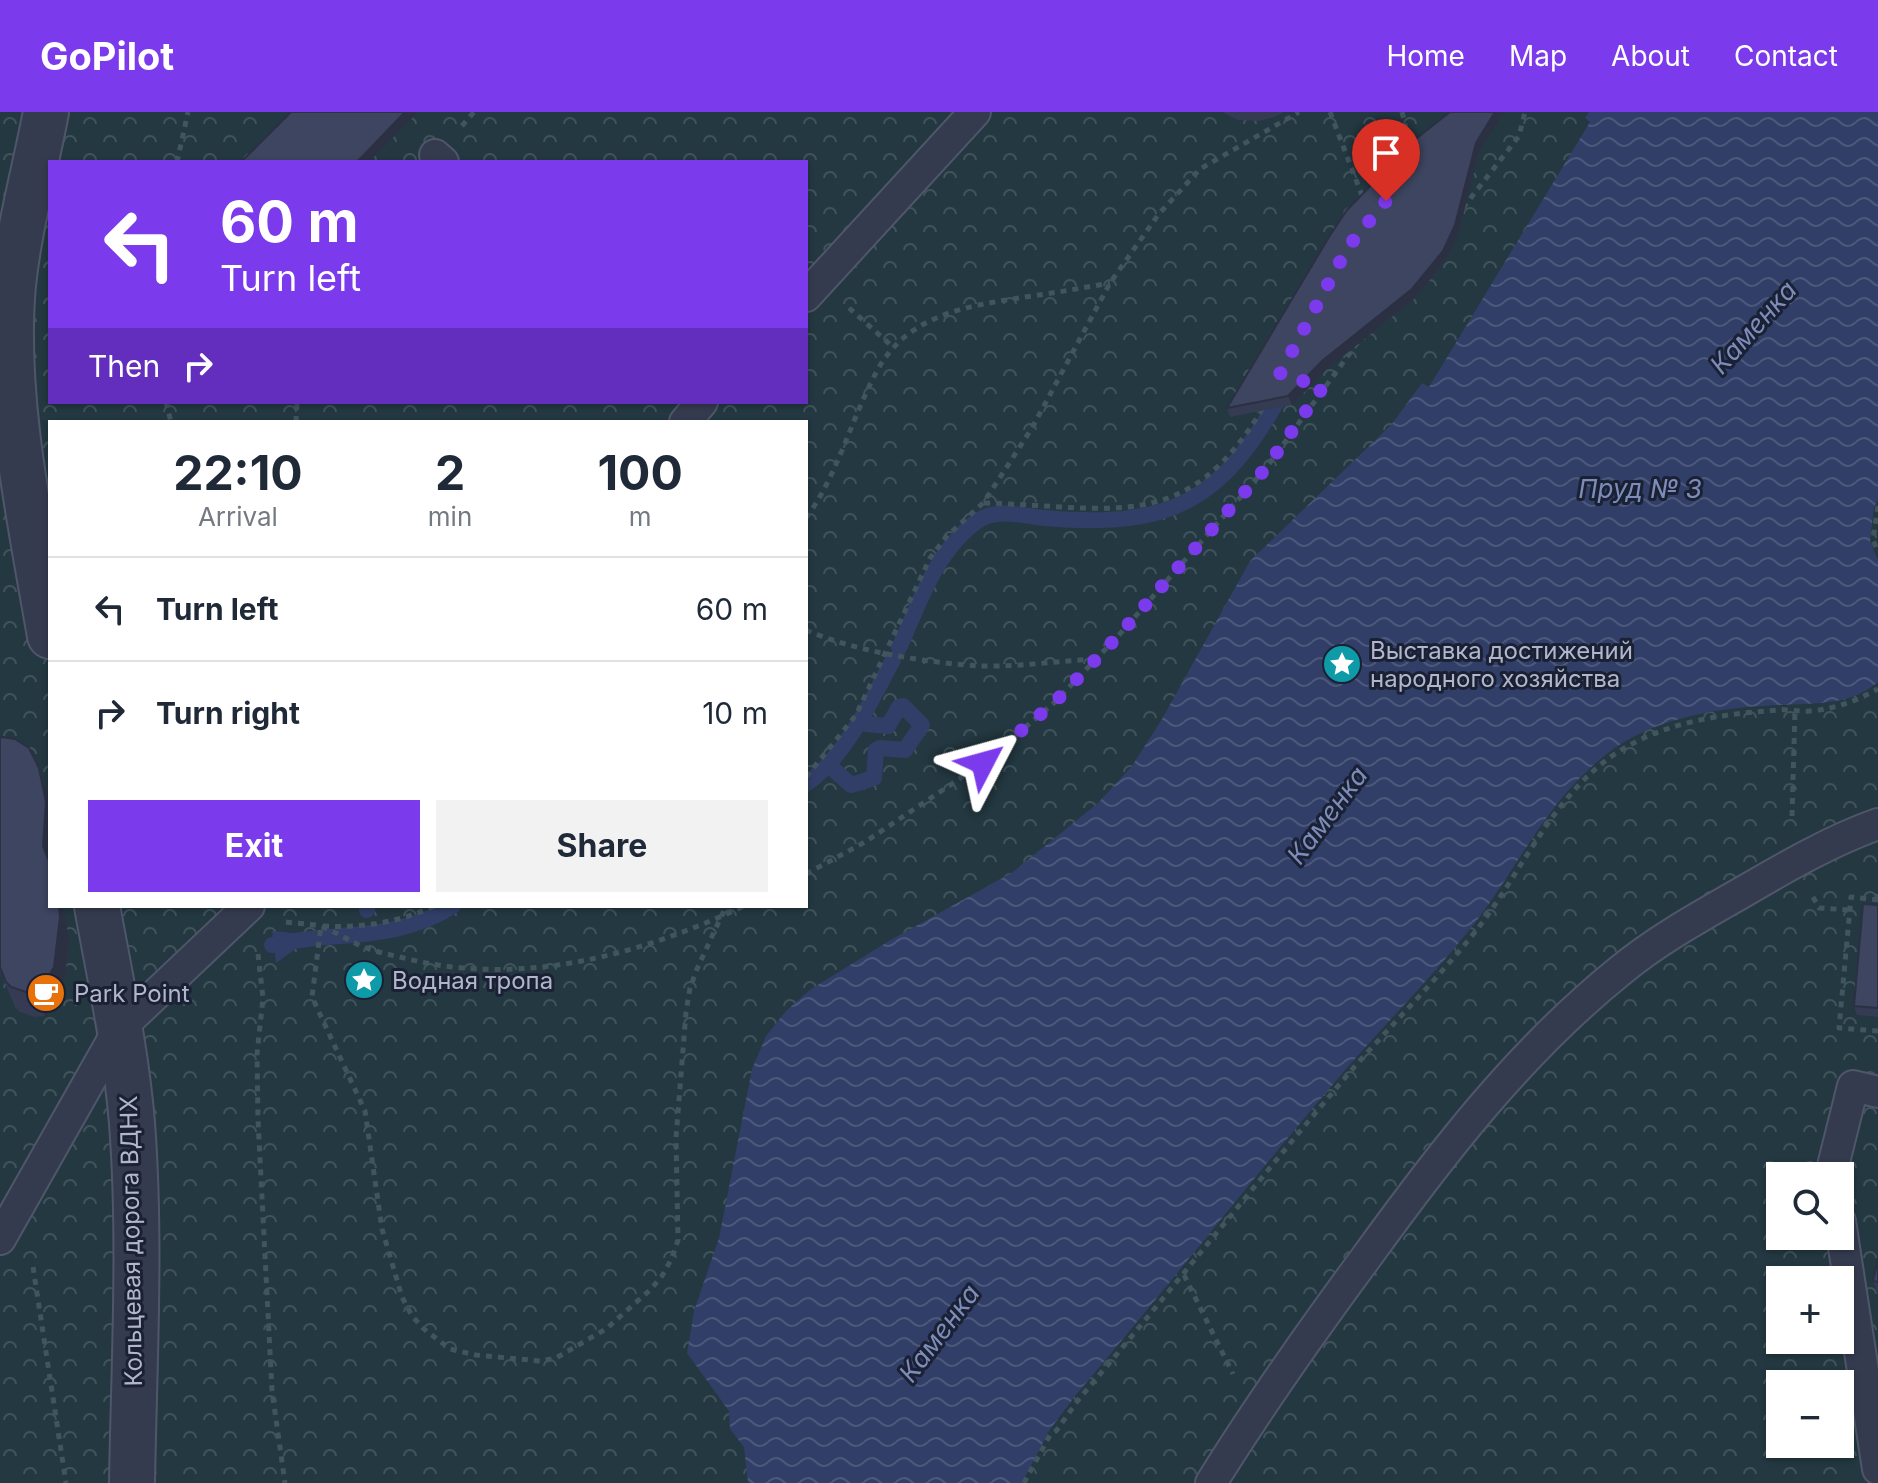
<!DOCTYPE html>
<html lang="en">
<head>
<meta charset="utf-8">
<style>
	:root { --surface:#fff; --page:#f2f2f3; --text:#1f2937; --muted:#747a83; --line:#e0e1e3; --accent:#7c3aed }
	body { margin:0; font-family:Inter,sans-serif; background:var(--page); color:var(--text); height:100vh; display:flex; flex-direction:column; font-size:30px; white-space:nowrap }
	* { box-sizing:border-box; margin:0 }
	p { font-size:26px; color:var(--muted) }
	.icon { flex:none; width:44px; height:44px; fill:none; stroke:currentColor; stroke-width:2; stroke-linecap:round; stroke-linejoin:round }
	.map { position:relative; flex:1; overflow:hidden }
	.panel { position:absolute; left:48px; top:308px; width:760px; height:488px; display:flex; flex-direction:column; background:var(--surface); border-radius:0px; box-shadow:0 2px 6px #0004 }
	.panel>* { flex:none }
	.banner { position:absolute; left:48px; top:48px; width:760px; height:244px; border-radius:0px; box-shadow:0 2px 6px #0004; background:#7c3aed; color:#fff; overflow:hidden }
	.buttons { position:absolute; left:1766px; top:1050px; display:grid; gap:16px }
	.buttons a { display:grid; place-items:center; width:88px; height:88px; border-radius:0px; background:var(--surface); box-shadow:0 2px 6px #0004; font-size:40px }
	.pin { position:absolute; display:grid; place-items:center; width:68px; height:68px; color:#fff; margin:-82px -34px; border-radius:50% 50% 50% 0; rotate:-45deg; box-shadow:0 0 8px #0007 }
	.pin .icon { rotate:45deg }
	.me { position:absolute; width:88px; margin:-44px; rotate:51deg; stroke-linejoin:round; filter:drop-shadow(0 0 6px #0008) }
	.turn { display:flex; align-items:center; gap:28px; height:168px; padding:0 40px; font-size:36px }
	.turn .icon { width:104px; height:104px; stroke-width:2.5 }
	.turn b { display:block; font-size:56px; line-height:68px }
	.then { display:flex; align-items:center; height:76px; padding:0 40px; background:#0003; gap:16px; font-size:30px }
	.eta { display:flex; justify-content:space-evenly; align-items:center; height:136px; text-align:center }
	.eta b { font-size:48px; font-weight:700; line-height:56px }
	.cta { display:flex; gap:16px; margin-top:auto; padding:16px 40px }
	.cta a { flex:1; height:92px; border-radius:0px; background:var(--accent); color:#fff; font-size:32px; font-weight:700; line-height:92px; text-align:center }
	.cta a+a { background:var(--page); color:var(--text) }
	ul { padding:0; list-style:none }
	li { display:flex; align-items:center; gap:24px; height:104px; padding:0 40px; border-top:2px solid var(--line) }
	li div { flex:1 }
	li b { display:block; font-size:30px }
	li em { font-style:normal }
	header { display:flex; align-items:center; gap:48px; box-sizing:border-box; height:112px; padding:0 40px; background:var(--accent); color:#fff }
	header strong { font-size:38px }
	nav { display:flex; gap:44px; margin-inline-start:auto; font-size:28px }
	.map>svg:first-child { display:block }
</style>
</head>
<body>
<header>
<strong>GoPilot</strong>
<nav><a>Home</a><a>Map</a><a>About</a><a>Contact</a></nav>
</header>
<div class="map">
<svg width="1878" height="1371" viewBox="0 0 1878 1371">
	<defs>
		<pattern id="forest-crowns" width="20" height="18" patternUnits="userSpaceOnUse" patternTransform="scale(2)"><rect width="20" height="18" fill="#233841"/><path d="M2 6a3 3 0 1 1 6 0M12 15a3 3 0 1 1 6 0" fill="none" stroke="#41535b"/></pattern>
		<pattern id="water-waves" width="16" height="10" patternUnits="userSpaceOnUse" patternTransform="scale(2)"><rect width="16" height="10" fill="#313e67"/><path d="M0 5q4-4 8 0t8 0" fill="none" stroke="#4c587b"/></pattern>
	</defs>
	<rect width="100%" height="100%" fill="#212940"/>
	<path fill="url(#forest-crowns)" fill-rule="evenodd" d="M0,0h1878v1371h-1878zM50,50h756v240h-756zM50,310h756v484h-756zM1780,1064h60v60h-60zM1780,1168h60v60h-60zM1780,1272h60v60h-60z"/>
	<g fill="url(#water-waves)">
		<path d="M1589,0h289v388l-4,7 -4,34 8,19v122c-28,24 -63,21 -98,23 -58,2 -125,12 -172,48 -62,47 -90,116 -137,175 -39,49 -84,94 -125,141 -92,107 -179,219 -271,327l-26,35 -27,52h-274l-4,-36 -14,-18 -1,-18 -42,-58 7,-42 25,-73 33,-169 14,-33 20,-25 25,-22 78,-48 124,-69 85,-69 34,-37 30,-47 88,-158 142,-137 30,-41 7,4 161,-265 -5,-4z"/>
		<polygon points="272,819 313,823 313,828 305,830 276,851"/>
	</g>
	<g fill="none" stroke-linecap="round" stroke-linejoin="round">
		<g stroke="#313e67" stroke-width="16">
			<path d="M899,536c20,-44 37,-99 80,-128 19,-12 45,-4 66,-2 126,11 177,-16 238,-127"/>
			<polyline points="833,657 851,673 874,666 876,638 880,636 905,638 922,613 903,594 899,595 888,614 865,612"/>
			<path d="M806,672c41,-29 64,-82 87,-124"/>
			<polyline points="367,794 367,798"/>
			<path d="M272,833c66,-15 121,-2 181,-39"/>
		</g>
		<defs>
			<g id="service">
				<polyline points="435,43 443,50"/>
				<polyline points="806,184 975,0"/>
				<polyline points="685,310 702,290"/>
				<polyline points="1833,1064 1832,1058 1853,974 1878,980"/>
				<polyline points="1840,1109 1878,1357"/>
				<polyline points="0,1127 119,917 249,794"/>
				<path d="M1211,1371c48,-77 100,-151 154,-224 76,-105 154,-207 256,-289 39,-32 84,-56 127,-81 41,-24 85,-49 130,-65"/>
			</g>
			<g id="minor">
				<path d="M46,0c-11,58 -27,115 -33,173 -10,113 18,239 37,351"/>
				<path d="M97,794c13,72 29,144 35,217 9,119 2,240 0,360"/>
			</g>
		</defs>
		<use href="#service" stroke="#50566a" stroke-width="34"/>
		<use href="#minor" stroke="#50566a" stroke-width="48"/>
		<g stroke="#41555e" stroke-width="5" stroke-dasharray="6 6" stroke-linecap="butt">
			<polyline points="1330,0 1363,86"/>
			<polyline points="1402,0 1411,37"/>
			<polyline points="462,14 474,0"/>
			<polyline points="177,50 188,0"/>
			<polyline points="1463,96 1519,24 1525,0"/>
			<polyline points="849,196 893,235"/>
			<polyline points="166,290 171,310"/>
			<polyline points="296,310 297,290"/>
			<path d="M984,391c128,3 203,34 280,-97"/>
			<polyline points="1878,394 1873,428 1878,440"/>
			<path d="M806,406c33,-45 45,-100 72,-149 31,-55 90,-63 147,-72 29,-4 57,-9 85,-14"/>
			<path d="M806,518c47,21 122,33 174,36 39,1 78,-5 117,-7"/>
			<polyline points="806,665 856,603 930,446 946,425 983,391 997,370 1032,316 1110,171 1158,103 1200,57 1299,0"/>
			<polyline points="1792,704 1795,598"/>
			<polyline points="806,762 865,730 983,651 1055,590 1119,523 1266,356 1358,230"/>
			<polyline points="1813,785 1819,796 1850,798"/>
			<polyline points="1877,788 1878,778"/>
			<polyline points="1878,788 1851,785 1839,916 1878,919"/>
			<path d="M434,794c-36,17 -73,22 -113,20l-9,71 53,114 17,118 20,68 10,19 12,13 26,20 26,6 64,6 16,-3 50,-29 44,-39 12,-14 10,-18 6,-18 -2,-102 10,-126 4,-24 7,-19 29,-63"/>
			<path d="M286,810c12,2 25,1 36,5 14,5 26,13 39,19 14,6 31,9 47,13 114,28 232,-4 336,-53"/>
			<polyline points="258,842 263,886 257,942 258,1008 272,1279 285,1371"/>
			<polyline points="33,1155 66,1371"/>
			<polyline points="1184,1163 1233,1262"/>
			<path d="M1024,1371l26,-48 6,-4 23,-32c92,-108 179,-219 271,-327 41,-47 86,-91 125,-140 46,-58 75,-132 137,-176 49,-34 109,-42 167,-46 10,-1 20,2 31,1 25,-2 46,-10 68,-22"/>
		</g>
		<use href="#service" stroke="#353b4f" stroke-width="30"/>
		<use href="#minor" stroke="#353b4f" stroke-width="44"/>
	</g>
	<g fill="#343b53">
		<polygon points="1222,0 1284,0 1274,5 1259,9 1238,8"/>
		<polygon points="1450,0 1504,0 1479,40 1458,123 1446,148 1415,186 1326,258 1292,293 1230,305 1227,296"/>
		<polygon points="0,626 39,656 48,681 50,690 50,794 69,830 63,880 54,896 45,904 35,905 20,900 15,895 0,859"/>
		<polygon points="1878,793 1878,905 1857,903 1854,894"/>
		<polygon points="1878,1148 1878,1183 1873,1169"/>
	</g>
	<g fill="#2b3043">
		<polygon points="405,0 418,0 369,50 357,50"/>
		<polygon points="1495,0 1504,0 1479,40 1458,123 1446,148 1415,186 1326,258 1292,293 1288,284 1476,31"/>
		<polygon points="39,656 48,681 50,690 50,753 43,734"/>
		<polygon points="59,794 64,794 69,830 63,880 54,896 45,904 36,879"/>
	</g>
	<g fill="#3d4560" stroke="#2b3043" stroke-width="2">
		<polygon points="291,0 405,0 357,50 241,50"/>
		<polygon points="1450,0 1495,0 1476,31 1455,113 1443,139 1412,177 1322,249 1288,284 1227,296 1329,125 1347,98 1417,26"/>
		<polygon points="2,625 15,627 29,636 39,656 46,690 43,734 50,751 50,794 59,794 60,805 54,855 45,871 36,879 26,880 11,875 6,870 0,855 0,626"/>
		<polygon points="1863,792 1878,793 1878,896 1854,894"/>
		<polygon points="1878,1148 1878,1170 1873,1169"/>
	</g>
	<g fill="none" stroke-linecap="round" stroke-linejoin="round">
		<polyline stroke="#7c3aed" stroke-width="14" stroke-dasharray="0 25.2" points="983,651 1055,590 1119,523 1266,356 1323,275 1280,262 1348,135 1386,89"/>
	</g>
	<defs>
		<symbol id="sight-disc" viewBox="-11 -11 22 22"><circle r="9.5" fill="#0f9aa8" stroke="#1a2134"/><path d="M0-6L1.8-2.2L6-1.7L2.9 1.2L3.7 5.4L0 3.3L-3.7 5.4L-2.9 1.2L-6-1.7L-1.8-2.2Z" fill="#fff"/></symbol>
		<symbol id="cafe-disc" viewBox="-11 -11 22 22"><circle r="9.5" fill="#e8710a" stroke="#1a2134"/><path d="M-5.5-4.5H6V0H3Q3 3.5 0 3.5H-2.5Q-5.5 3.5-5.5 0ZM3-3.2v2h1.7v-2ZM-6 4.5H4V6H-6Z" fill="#fff"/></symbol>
	</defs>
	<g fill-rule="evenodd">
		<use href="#sight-disc" x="1320" y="530" width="44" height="44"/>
		<use href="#sight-disc" x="342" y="846" width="44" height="44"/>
		<use href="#cafe-disc" x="24" y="859" width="44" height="44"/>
	</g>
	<g text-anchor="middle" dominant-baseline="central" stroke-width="6" stroke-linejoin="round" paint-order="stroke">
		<g font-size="24" fill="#b1b6ca" stroke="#1a2134" text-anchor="start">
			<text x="1370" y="538">Выставка достижений<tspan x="1370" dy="28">народного хозяйства</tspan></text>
			<text x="392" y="868">Водная тропа</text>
			<text x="74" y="881">Park Point</text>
		</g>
		<g font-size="24" fill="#b1b6ca" stroke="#1a2134">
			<text transform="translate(131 1129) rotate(-91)">Кольцевая дорога ВДНХ</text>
		</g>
		<g font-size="26" font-style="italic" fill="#7d8cb9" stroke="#1a2134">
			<text transform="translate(1753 215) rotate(-48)">Каменка</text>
			<text x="1640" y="376">Пруд № 3</text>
			<text transform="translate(1327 703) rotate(-53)">Каменка</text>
			<text transform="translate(939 1221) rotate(-53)">Каменка</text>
		</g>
	</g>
</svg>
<div class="buttons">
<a><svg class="icon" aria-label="search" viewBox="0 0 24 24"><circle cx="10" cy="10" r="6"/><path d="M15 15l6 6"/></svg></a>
<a>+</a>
<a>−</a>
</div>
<div class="pin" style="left:1386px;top:89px;background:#d93025"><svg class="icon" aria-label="arrive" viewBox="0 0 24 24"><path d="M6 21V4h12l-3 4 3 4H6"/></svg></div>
<svg class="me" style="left:983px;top:651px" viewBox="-20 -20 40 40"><path d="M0-17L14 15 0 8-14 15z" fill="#7c3aed" stroke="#fff" stroke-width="4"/></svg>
<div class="banner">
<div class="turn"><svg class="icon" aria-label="left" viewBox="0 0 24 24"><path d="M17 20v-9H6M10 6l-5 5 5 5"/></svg><div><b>60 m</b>Turn left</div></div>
<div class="then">Then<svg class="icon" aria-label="right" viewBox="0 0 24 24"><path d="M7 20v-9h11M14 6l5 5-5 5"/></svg></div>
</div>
<section class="panel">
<div class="eta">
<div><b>22:10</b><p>Arrival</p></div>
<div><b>2</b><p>min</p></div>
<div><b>100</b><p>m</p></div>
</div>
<ul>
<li><svg class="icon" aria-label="left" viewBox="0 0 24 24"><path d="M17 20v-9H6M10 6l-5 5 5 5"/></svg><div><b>Turn left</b></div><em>60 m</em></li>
<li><svg class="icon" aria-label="right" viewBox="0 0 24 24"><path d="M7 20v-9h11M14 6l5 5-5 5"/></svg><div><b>Turn right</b></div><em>10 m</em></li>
</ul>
<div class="cta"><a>Exit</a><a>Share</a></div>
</section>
</div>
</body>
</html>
